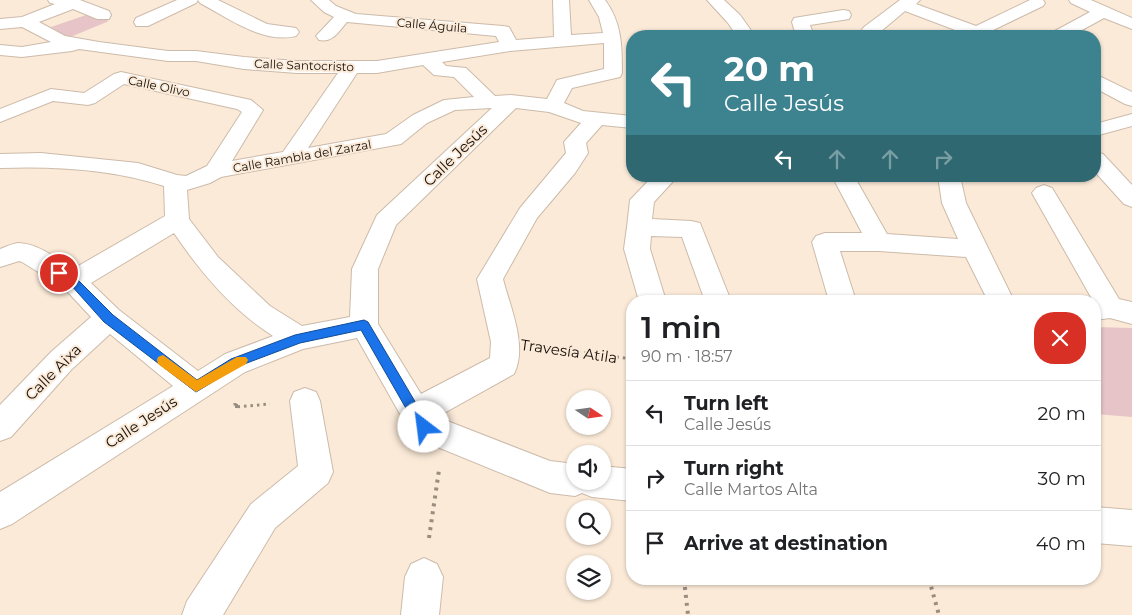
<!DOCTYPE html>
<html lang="en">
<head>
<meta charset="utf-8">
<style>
	:root { --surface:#fff; --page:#f6f6f6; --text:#202124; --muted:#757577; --line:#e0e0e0 }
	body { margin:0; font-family:Montserrat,sans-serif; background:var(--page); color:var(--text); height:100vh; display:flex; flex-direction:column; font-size:19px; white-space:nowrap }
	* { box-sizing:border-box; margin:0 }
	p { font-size:16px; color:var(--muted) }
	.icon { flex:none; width:28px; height:28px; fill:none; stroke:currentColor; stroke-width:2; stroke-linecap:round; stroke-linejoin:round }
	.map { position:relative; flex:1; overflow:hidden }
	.side { position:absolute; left:626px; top:295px; width:475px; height:290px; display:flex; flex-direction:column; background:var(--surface); border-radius:20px; box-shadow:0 1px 4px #0004 }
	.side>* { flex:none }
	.banner { position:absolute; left:626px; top:30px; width:475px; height:152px; border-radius:20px; box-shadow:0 1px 4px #0004; background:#3d828f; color:#fff; overflow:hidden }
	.needle { width:32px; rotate:103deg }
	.fabs { position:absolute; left:566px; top:390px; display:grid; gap:10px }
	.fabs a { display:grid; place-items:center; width:45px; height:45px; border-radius:50%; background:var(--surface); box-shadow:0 1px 4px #0004; font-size:25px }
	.pin { position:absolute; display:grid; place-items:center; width:42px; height:42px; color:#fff; margin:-21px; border:2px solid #fff; border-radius:50%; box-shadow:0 1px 5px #0007 }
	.me { position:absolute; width:55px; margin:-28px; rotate:330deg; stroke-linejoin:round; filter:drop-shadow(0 0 4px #0008) }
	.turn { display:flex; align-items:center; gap:18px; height:105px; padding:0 15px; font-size:22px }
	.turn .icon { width:65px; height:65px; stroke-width:2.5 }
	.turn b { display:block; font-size:35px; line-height:42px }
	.lanes { display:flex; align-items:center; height:48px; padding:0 15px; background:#0003; justify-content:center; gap:25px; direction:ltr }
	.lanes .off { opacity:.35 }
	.round { display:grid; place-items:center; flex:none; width:52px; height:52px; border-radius:20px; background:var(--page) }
	.summary { display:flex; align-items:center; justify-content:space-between; height:85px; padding:0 15px }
	h1 { font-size:30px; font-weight:600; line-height:38px }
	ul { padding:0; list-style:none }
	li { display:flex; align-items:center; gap:15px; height:65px; padding:0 15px; border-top:1px solid var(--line) }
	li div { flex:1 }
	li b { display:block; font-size:19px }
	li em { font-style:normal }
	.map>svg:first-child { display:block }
</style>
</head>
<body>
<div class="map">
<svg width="1132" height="615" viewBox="0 0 1132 615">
	<rect width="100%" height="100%" fill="#fbead8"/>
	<g fill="#e7c4c7">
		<polygon points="92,13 109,21 68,38 51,27"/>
		<polygon points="1095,327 1132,328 1132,417 1095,414"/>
	</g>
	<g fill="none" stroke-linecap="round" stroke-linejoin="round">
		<defs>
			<g id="street">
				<path d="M48,0h32l29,11 2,4 -2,4h-12l-24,-10 -34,13 26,14 34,6 69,9h28l48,6 53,4h80l122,-19 -3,-6 -149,-14c-8,9 -14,21 -28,18l-3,-4 18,-19 -10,-5 -13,-12h18l7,6 20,8 147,12 6,1 7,13 38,-3 -1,-37h16l2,35 32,-2 -4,-16 -10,-17h16c17,23 17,46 17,73l-2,4 -48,11 -8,15 19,8 49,5v12l-30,-3 -16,18 2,10 -13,20 -38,45 -34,61c7,28 25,67 11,95l-77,43 113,44 25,3v17h27v-15l30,3v32l-40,-4 -10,-4 -7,3 -25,-3 -137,-56 -56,-99 -54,11 -58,23 -233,152 -12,5v-37l173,-106 -63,-52 -39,36 -60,67 -11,4v-36l51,-53 40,-35 -27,-29 -42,-26 -3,-1 -19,6v-18c6,-2 13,-6 19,-6 20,1 38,16 54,26l92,-53 -1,-30c-52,-17 -110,-20 -164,-18v-14l41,-1 97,10 39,12 9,1 21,-10 35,-54 -5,-3 -113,-25 -29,19 -7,2 -35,-4 -53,21v-13l51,-20 33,4 30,-19 7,-2 130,28 12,10 -31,51 51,-9 55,-79h-41l-53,-4 -48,-8h-28l-89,-12 -7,2 -50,6 -22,-2v-10l22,2 29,-5 -29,-15 -22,2v-10l22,-2 33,-13 -5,-1zM604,43v26l-47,11 -10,19 -36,-4 -16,1 -29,-28 -20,-2 -4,-4 68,-11zM423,65l11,10 20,2 20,20 -30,3 -31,15 -27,19 -78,14 49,-75h20zM492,108l-115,107 -25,54 -2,48 -48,9 -32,-20 -52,-49 -29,-38 -2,-29 23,-7 11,-6 180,-33 26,-21 28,-13zM516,108l33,4 32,11 -17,19 2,11 -46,55 -43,71 14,63 -1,16 -69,36 -43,-70v-55l18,-44zM174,233c27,40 58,77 99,103l-48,18 -27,17 -79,-61 -28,-27z"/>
				<path d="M177,0h41l49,24 29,4 3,4 -3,4c-33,8 -68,-18 -96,-33l-2,-3 -2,3 -48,23h-12l-2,-4 2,-4z"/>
				<polygon points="707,0 724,0 740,15 755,36 737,36 728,23"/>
				<polygon points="900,0 920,0 916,4 976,26 1030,0 1043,0 1045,3 1043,6 981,36 971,36 905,11 880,32 883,36 865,36 861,31 864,27"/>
				<polygon points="1069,0 1091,0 1132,18 1132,29 1104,18 1071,36 1050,36 1053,32 1090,12 1071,3"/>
				<polygon points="843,10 849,11 851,15 849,19 810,25 814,36 796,36 792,22 794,18"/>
				<polygon points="1095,74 1132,92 1132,106 1125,104 1095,88"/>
				<polygon points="1132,114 1132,126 1095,136 1095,124"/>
				<polygon points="1095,152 1103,154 1132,185 1132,207 1124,204 1095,172"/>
				<polygon points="653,176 678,176 654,202 652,219 691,221 700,223 731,301 705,301 682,237 651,236 650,249 666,301 639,301 624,249 627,227 630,200"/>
				<polygon points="832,176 854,176 887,234 958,239 942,203 938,176 960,176 966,203 1014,301 988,301 966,257 879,251 840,251 856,301 829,301 812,242 816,236 825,233 862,233"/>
				<polygon points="1044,185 1052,188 1119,299 1132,302 1132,324 1110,318 1095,320 1095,301 1086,301 1092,299 1032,193 1036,188"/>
				<polygon points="305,388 316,392 320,401 333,472 328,483 275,528 223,615 182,615 187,601 251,504 298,466 290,401 294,392"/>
				<polygon points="1095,507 1132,510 1132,546 1095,543"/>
				<polygon points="424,558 437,564 443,577 439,615 401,615 405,577 411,564"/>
			</g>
		</defs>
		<use href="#street" stroke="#cba" stroke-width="2"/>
		<g stroke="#998d80" stroke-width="3" stroke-dasharray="2.5 4" stroke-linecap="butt">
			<polyline points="539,347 632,359"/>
			<polyline points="235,403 235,407 270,404"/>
		</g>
		<g stroke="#998d80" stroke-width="4" stroke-dasharray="3 5" stroke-linecap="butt">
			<polyline points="235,406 242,406"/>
			<polyline points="429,538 439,470"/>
			<polyline points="684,579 688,615"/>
			<polyline points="929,579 939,615"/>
		</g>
		<use href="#street" fill="#fff" fill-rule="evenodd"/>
	</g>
	<polygon fill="#1a73e8" stroke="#114b97" points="59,269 77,279 113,315 197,380 231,359 295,335 364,320 368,322 430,427 428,431 424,433 419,431 361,330 300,343 239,366 196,392 104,322 70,284 54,273 55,270"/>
	<polygon fill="#f59e0b" points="163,355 197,380 237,357 246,357 248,360 246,364 196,392 158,364 157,360 158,357"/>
	<g text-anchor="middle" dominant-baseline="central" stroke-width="4" stroke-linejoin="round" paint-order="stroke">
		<g font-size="12" fill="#150f09" stroke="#fbead8">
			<text transform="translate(432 25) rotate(5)">Calle Águila</text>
			<text transform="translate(304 65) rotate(2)">Calle Santocristo</text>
			<text transform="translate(159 86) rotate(12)">Calle Olivo</text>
			<text transform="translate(302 156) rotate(-10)">Calle Rambla del Zarzal</text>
		</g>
		<g font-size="15" fill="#150f09" stroke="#fbead8">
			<text transform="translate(455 155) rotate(-44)">Calle Jesús</text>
			<text transform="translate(569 351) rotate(8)">Travesía Atila</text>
			<text transform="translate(53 372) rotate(-45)">Calle Aixa</text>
			<text transform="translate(141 422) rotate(-33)">Calle Jesús</text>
		</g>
	</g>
</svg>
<div class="fabs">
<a><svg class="needle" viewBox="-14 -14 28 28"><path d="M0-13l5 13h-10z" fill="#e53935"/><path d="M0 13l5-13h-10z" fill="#757577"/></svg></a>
<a><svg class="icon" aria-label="sound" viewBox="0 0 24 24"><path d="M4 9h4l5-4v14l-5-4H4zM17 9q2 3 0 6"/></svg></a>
<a><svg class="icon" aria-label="search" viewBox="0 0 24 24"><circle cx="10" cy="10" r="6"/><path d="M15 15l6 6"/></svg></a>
<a><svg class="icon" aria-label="layers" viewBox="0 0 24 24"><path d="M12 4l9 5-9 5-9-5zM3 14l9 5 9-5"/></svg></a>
</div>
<div class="pin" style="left:59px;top:273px;background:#d93025"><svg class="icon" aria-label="arrive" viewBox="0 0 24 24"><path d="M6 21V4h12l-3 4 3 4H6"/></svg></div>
<svg class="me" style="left:424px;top:427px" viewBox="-20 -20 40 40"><circle r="19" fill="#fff"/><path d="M0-13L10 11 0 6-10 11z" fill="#1a73e8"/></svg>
<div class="banner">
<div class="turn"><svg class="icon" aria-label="left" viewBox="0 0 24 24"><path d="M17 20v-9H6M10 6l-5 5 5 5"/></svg><div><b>20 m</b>Calle Jesús</div></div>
<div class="lanes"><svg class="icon" aria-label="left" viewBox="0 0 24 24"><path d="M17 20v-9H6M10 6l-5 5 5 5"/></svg><svg class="icon off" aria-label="ahead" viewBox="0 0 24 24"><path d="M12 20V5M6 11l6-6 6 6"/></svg><svg class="icon off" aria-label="ahead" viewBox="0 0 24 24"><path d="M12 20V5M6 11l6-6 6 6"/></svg><svg class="icon off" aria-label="right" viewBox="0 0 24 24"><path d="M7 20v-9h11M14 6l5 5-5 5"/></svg></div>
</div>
<section class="side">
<div class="summary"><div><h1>1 min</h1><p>90 m · 18:57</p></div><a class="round" style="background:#d93025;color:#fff"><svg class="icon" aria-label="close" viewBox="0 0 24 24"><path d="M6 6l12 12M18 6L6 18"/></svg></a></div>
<ul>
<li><svg class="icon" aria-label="left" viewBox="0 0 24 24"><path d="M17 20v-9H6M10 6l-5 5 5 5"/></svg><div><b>Turn left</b><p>Calle Jesús</p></div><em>20 m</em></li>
<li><svg class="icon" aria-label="right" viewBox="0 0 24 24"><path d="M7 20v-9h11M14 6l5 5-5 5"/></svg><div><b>Turn right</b><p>Calle Martos Alta</p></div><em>30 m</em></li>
<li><svg class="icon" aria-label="arrive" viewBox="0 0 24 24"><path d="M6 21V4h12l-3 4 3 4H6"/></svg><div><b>Arrive at destination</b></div><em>40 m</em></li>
</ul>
</section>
</div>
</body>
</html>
